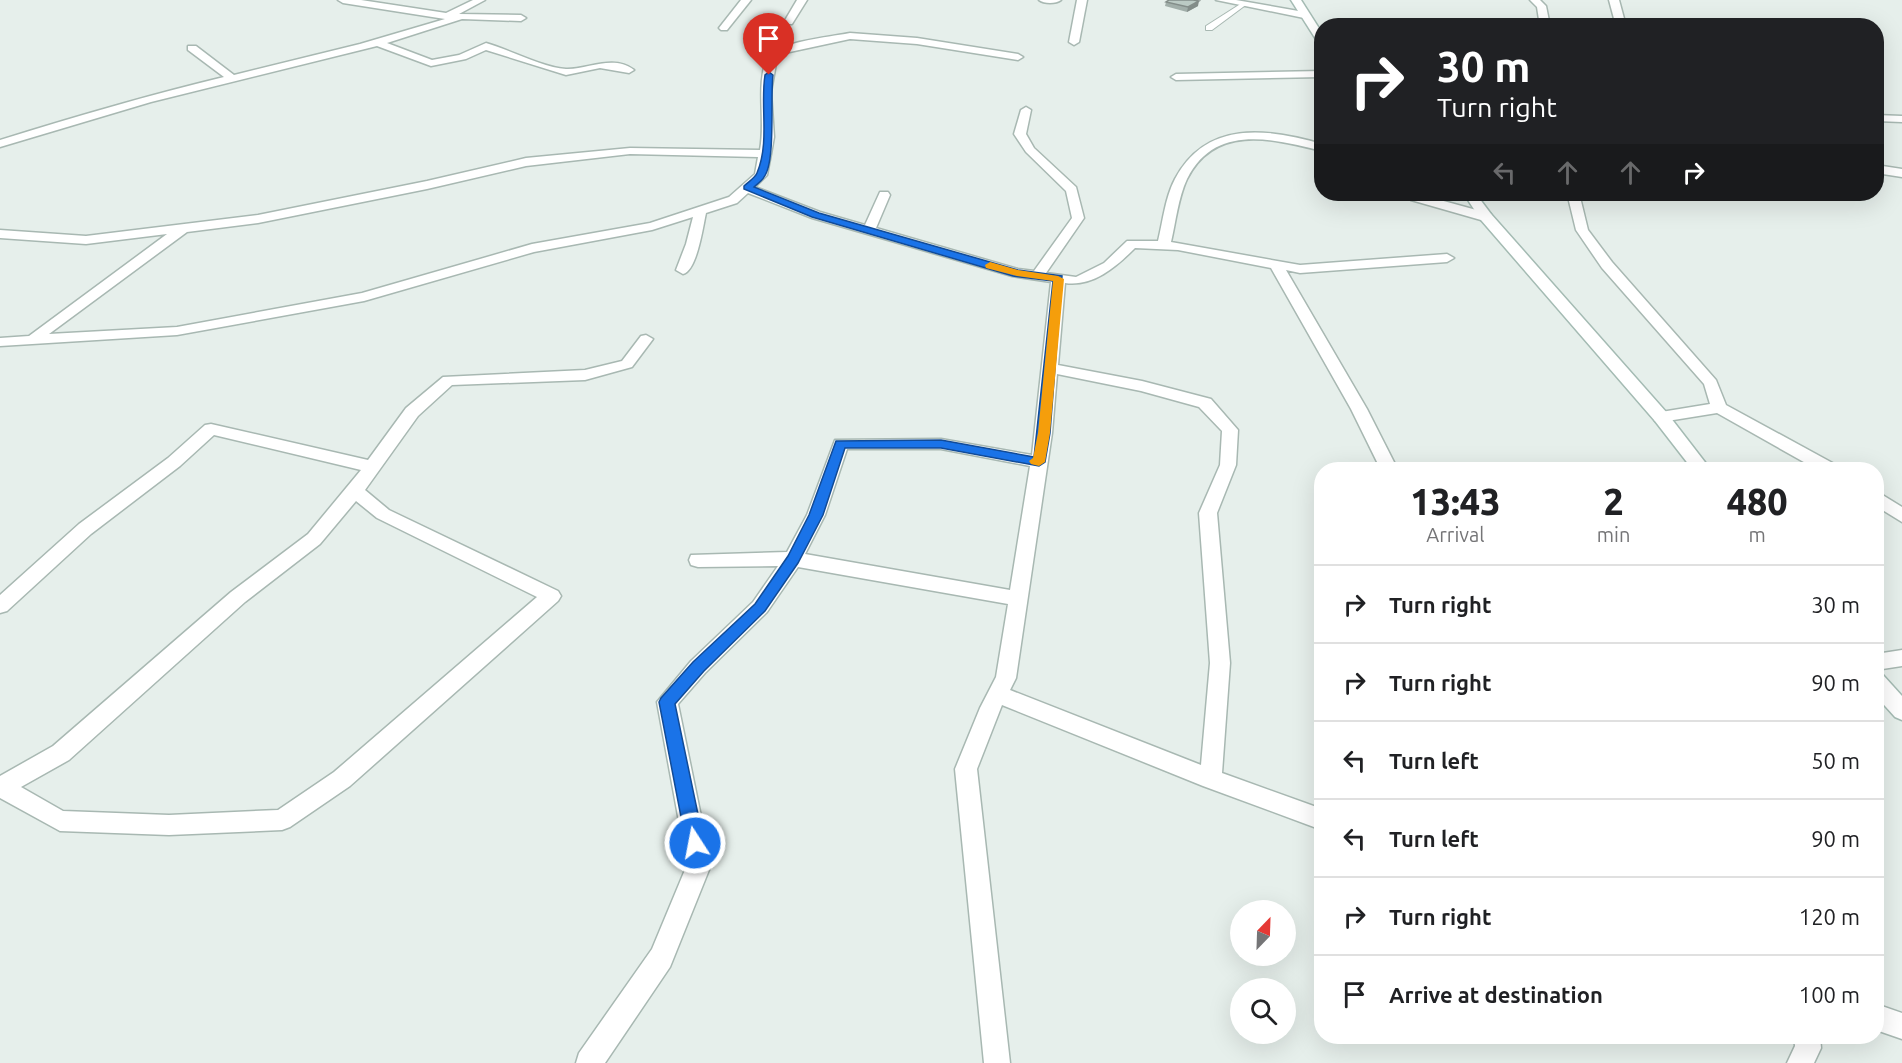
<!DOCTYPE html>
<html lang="en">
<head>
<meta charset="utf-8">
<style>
	:root { --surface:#fff; --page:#f6f6f6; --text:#202124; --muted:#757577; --line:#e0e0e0 }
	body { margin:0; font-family:Ubuntu,sans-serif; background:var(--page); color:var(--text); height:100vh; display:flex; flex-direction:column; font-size:22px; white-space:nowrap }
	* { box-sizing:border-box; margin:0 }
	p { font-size:20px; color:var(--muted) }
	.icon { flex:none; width:33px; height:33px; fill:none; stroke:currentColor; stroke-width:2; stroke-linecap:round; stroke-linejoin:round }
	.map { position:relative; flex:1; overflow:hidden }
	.drawer { position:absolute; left:1314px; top:462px; width:570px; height:582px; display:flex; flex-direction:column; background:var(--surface); border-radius:24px; box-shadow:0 6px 24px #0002 }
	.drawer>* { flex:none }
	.hud { position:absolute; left:1314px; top:18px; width:570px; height:183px; border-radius:24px; box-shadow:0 6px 24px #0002; background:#202124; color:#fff; overflow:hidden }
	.needle { width:39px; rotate:23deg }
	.fabs { position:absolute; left:1230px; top:900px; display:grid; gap:12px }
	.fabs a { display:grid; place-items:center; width:66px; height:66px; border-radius:50%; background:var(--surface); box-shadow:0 6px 24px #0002; font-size:30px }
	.pin { position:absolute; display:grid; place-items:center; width:51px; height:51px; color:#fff; margin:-62px -26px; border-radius:50% 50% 50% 0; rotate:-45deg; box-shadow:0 0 6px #0007 }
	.pin .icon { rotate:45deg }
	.me { position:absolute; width:66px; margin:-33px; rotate:349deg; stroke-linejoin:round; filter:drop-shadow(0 0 4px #0008) }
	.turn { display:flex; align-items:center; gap:21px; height:126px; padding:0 24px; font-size:27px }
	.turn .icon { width:78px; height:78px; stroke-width:2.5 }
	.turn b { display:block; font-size:42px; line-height:51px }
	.lanes { display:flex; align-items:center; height:57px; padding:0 24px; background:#0003; justify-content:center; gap:30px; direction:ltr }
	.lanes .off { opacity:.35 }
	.eta { display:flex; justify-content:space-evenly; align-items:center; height:102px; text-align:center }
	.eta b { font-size:36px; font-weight:800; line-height:42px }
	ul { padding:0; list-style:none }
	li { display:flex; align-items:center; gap:18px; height:78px; padding:0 24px; border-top:2px solid var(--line) }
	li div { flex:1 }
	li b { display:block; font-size:22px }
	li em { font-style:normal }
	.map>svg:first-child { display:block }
</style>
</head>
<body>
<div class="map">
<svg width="1902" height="1063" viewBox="0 0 1902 1063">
	<rect width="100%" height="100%" fill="#e6efeb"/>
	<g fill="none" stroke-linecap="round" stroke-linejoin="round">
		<defs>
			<polygon id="lane" points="1242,3 1247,4 1212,30 1206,30 1206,26"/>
			<g id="street">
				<path d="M338,0h23l85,13 27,-13h12l-26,14 62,1 5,3 -5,3 -59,-2 -75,24 45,17 27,-5 27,-12c22,6 58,25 80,26 21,1 47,-15 68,1l-5,3 -29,-5 -34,7 -80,-25 -20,9 -35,7 -54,-20 -226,56 -151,45v-7c74,-23 149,-45 224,-63l-36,-27v-4h8l38,29 126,-31 85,-25 -102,-16z"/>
				<polygon points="741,0 751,0 727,30 721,30 719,28"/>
				<polygon points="797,0 807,0 792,24 786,24 784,22"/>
				<path d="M1039,0h22c-5,4 -17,4 -22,0z"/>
				<polygon points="1077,0 1087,0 1079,42 1074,45 1069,42"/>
				<polygon points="1216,0 1236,0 1304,12 1309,15 1304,18"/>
				<polygon points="1530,0 1540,0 1546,6 1550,26 1540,26 1537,7"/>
				<polygon points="1609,0 1619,0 1626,26 1616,26"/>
				<polygon points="1380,23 1411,23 1415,26 1376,26"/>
				<path d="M850,33l67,5 101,16 5,3 -5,3 -101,-16 -67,-5 -65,14 -8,5 -6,34 3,45 -3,17 -4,21 -12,12 65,25 45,13 15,-33h8l2,3 -14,33 142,41 16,2 38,-53 -6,-27 -40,-39 -12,-18 7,-24 5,-3 5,3 -5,24 8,14 42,39 8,31 -38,55 30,4 28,-14 23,-22h31c5,-20 7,-43 17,-62 31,-59 92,-51 147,-35v7c-49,-12 -107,-28 -135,28 -9,19 -11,42 -16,63l129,23 147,-11 7,4 -7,4 -147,11 -14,-3 81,139 31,61h-17l-30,-61 -80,-141 -93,-18 -43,-2c-19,19 -42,39 -70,35l-7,82 84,16 69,18 27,31 -2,35 -19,48 13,150 -8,110 100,36v21l-119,-44 -201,-81 -25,64 33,294h-26l-29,-294 25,-61 16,-31 12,-73 -210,-37 -31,45 -62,61 -27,31 33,161 -41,102 -65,96h-29l3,-10 73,-104 35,-84 -30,-163 34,-41 62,-59 25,-36 -80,1 -7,-2 -2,-5 2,-5 96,-3 20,-37 28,-75 106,-1 91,16 19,-173 -39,-6 -200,-58 -64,-25 -11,10 -31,10c-3,13 -9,58 -23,61l-7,-4 10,-26 7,-27 -41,13 -118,22 -170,49 -187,34 -177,11v-8l29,-2 138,-102 -81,10 -86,-6v-8l86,6 172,-21 169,-34 99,-23 104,-10 130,2c6,-31 -5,-65 8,-95 23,-15 55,-17 82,-22zM630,154l128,3 -3,17 -26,23 -79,26 -118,21 -170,49 -185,34 -128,7 138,-102 71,-9 169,-34 99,-23zM1057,374l84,17 58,16 23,24 -2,34 -21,48 11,150 -9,102 -191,-75 6,-12 36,-245zM847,449h94l89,17 -20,124 -205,-36 20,-39z"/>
				<polygon points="1322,71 1322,77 1176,80 1171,77 1176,74"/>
				<polygon points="1876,115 1902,116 1902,122 1876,121"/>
				<polygon points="1876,165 1902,169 1902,177 1876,173"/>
				<polygon points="1403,194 1418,194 1491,214 1492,217 1486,221 1481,220 1411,200"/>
				<polygon points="1570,194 1582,194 1580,197 1588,230 1612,262 1716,380 1726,405 1838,466 1840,470 1818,470 1717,413 1661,422 1655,421 1653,417 1655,413 1710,404 1704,384 1602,268 1576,230 1568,197"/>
				<path d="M646,335l7,4 -21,28 -47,13 -133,5 -34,31 -53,74 24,20 169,81 3,5 -3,5 -208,185 -60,41 -8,3 -113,5 -109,-4 -60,-33v-22l53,-30 178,-154 77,-58 53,-64 -147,-35 -34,31 -89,68 -84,77 -7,2v-18l79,-71 89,-66 37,-33 6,-1 157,36 38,-52 37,-31 142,-7 37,-9 19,-25zM356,501l21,17 160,79 -203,175 -56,38 -109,5 -106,-4 -42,-24 48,-27 176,-158 75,-58z"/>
				<polygon points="1876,491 1902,507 1902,522 1876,506"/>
				<polygon points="1902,650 1902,666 1876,670 1876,654"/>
				<polygon points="1876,1004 1902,1013 1902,1039 1876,1030"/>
				<polygon points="1794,1036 1820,1036 1821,1048 1814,1063 1787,1063 1795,1046"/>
			</g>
			<g id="secondary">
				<polygon points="1291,0 1301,0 1322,33 1322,44 1317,41"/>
				<polygon points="1464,194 1476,194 1491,214 1667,413 1711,470 1693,470 1655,421 1481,220"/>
				<polygon points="1876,673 1883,675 1902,696 1902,720 1895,717 1876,696"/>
			</g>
		</defs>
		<use href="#lane" stroke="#a8b8b2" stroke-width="2"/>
		<use href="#street" stroke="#a8b8b2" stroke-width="3"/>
		<use href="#secondary" stroke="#a4bbb3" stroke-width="3"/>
		<use href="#lane" fill="#fff" fill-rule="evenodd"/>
		<use href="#street" fill="#fff" fill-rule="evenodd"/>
		<use href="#secondary" fill="#fff" fill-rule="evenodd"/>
	</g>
	<polygon fill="#a1aea9" points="1166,2 1198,6 1187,12 1165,6"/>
	<polygon fill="#838d89" points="1199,1 1198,6 1187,12 1188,7"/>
	<polygon fill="#bbcac4" stroke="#838d89" stroke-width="1.5" points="1169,0 1193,0 1199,1 1188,7 1166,2"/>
	<path fill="#1a73e8" stroke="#114b97" stroke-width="1.5" d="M769,72l4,3c-3,22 3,87 -9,102 -2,4 -7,7 -10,10l65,26 199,57 44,6 -12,157 -5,29 -6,4 -98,-18h-96l-22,67 -25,48 -33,48 -61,60 -29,33 29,139 -3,6 -6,3 -6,-3 -3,-6 -27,-141 2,-4 32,-36 62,-58 33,-48 21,-41 27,-74 105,-1 93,17 19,-176 -40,-5 -201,-59 -68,-28v-3c4,-4 11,-8 13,-13 13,-31 3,-67 8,-98z"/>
	<polygon fill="#f59e0b" points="990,262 1018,270 1058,276 1064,279 1050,433 1045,462 1039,466 1031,464 1029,461 1033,458 1038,433 1053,281 1017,276 986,268 985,265"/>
</svg>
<div class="fabs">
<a><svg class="needle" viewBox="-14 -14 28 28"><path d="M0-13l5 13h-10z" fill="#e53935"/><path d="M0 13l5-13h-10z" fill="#757577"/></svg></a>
<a><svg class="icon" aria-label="search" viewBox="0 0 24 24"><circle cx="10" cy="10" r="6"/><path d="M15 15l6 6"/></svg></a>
</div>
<div class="pin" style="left:769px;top:75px;background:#d93025"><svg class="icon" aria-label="arrive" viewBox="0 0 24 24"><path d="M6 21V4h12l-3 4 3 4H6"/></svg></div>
<svg class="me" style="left:695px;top:843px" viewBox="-20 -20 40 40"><circle r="17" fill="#1a73e8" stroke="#fff" stroke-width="3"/><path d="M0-11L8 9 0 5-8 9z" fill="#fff"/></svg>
<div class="hud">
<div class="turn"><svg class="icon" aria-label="right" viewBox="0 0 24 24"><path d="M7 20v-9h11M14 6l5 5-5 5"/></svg><div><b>30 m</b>Turn right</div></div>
<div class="lanes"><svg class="icon off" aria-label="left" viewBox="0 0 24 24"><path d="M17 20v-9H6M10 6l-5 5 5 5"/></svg><svg class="icon off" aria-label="ahead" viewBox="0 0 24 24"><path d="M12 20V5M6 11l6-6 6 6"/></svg><svg class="icon off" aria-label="ahead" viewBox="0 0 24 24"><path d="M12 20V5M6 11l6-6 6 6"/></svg><svg class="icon" aria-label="right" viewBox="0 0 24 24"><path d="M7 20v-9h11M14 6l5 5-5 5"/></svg></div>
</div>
<section class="drawer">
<div class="eta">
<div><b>13:43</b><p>Arrival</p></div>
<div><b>2</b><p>min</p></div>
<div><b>480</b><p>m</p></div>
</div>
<ul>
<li><svg class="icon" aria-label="right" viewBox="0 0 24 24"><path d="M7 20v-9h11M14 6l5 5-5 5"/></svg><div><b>Turn right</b></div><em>30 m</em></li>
<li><svg class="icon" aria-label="right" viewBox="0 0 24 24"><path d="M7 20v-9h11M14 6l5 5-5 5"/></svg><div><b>Turn right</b></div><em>90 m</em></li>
<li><svg class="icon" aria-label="left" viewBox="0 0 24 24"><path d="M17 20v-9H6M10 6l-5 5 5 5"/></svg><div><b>Turn left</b></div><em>50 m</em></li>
<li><svg class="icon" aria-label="left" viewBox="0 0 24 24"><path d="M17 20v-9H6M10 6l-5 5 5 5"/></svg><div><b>Turn left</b></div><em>90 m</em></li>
<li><svg class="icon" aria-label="right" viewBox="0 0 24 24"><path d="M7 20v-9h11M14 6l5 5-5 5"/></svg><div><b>Turn right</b></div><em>120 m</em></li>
<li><svg class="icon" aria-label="arrive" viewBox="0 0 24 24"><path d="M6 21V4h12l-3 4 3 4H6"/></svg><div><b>Arrive at destination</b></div><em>100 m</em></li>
</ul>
</section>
</div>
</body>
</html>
